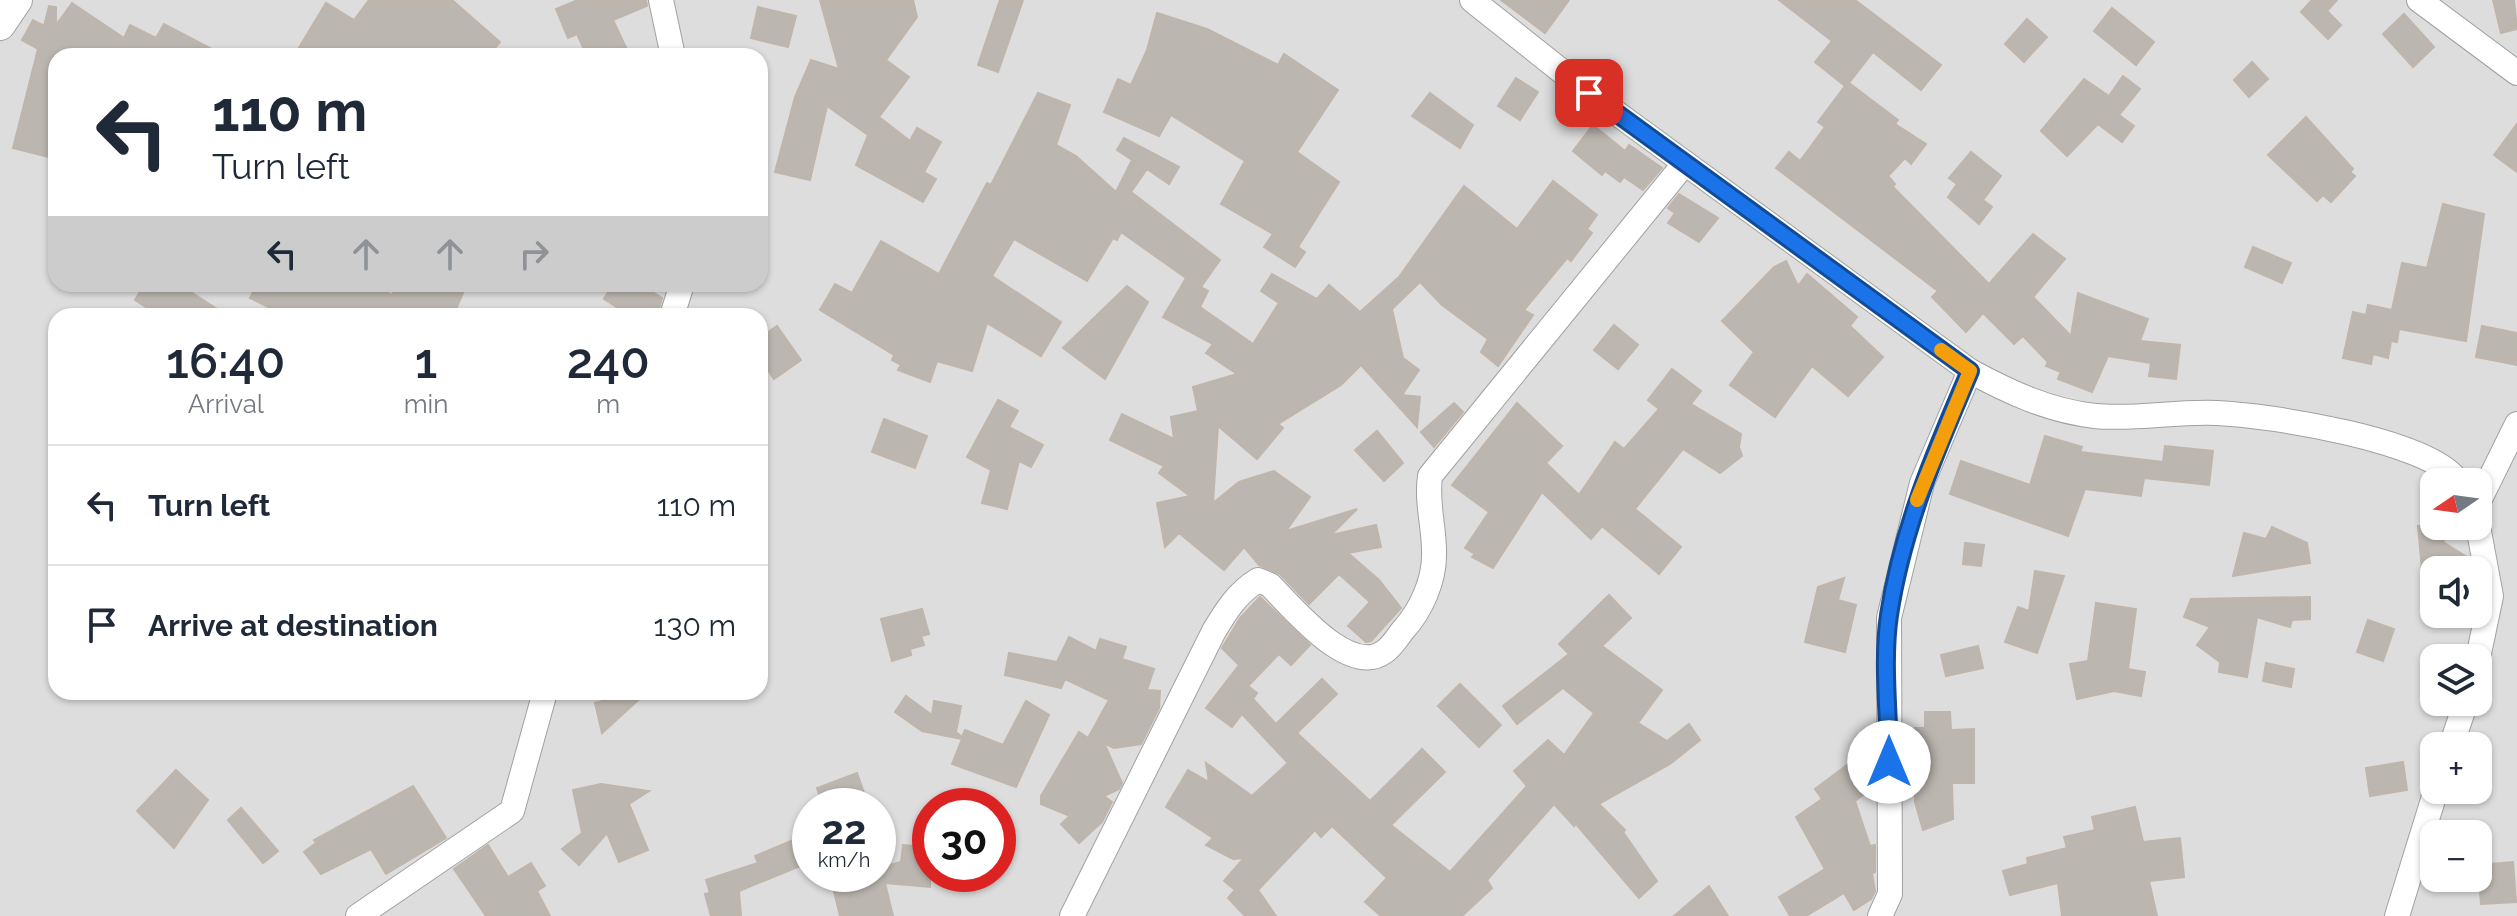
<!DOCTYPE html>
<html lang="en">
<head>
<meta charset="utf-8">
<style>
	:root { --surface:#fff; --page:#f6f6f7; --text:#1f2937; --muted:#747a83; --line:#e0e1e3 }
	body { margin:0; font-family:Raleway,sans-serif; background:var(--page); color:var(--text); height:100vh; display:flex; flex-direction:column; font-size:30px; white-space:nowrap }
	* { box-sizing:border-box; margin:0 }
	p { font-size:26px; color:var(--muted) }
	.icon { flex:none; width:44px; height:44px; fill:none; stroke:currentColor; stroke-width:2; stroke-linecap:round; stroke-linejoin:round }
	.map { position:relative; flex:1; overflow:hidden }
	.panel { position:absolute; left:48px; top:308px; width:720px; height:392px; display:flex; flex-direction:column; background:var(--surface); border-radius:24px; box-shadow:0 2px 6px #0004 }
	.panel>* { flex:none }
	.hud { position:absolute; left:48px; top:48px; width:720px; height:244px; border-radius:24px; box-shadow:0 2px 6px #0004; background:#fff; color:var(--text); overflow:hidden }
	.needle { width:52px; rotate:257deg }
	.controls { position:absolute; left:2420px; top:468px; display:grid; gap:16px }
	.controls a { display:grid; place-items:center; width:72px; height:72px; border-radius:16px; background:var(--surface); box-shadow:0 2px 6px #0004; font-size:40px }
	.speed { position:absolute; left:792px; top:788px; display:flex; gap:16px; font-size:40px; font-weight:700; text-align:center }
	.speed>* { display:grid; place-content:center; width:104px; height:104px; border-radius:50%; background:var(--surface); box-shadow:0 2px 6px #0004; line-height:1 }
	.speed small { font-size:20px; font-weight:400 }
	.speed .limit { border:12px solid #d22; background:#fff; color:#111 }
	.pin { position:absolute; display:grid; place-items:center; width:68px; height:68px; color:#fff; margin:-34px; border-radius:16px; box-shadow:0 4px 12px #0006 }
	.me { position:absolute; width:88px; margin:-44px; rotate:0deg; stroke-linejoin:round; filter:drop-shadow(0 0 6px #0008) }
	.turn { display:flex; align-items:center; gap:28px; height:168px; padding:0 32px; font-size:36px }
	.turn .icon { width:104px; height:104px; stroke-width:2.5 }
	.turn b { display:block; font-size:56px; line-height:68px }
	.lanes { display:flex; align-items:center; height:76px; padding:0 32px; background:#0003; justify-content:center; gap:40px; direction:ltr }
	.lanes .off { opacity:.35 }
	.eta { display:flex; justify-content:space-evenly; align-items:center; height:136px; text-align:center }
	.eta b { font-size:48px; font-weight:600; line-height:56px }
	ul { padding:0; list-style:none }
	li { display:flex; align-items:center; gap:24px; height:120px; padding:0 32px; border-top:2px solid var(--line) }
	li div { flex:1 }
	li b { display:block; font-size:30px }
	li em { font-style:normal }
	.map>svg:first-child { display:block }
</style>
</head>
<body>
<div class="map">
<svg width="2517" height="916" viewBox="0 0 2517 916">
	<rect width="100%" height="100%" fill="#efede7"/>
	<path fill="#dedddd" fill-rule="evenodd" d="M0,0h2517v916h-2517zM56,56h704v228h-704zM56,316h704v376h-704zM2434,482h44v44h-44zM2434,570h44v44h-44zM2434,658h44v44h-44zM2434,746h44v44h-44zM810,806h68v68h-68zM930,806h68v68h-68zM2434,834h44v44h-44z"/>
	<g fill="#bcb6b0" stroke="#bfb5ab" stroke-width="2">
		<polygon points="369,0 452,0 500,42 488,56 294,56 326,3 354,20"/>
		<polygon points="578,0 646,0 647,6 613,20 630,56 587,56 577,34 568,38 556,9"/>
		<polygon points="820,0 913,0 917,17 886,60 909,77 879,117 910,141 917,128 941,142 924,172 936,179 923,202 856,165 868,135 827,106 810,180 775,172 795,97 811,60 839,69"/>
		<polygon points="1000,0 1023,0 998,72 978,65"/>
		<polygon points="1501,0 1569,0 1545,33"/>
		<polygon points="1779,0 1855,0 1941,65 1921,90 1873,52 1849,83 1898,120 1895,124 1926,144 1911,164 1905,158 1888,176 1895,184 1893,187 1989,284 2033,234 2065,259 2033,297 2071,336 2078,293 2148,319 2140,341 2180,345 2176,379 2149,376 2151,363 2108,356 2092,392 2058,379 2061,372 2046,366 2048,362 2023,336 2014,344 1983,313 1966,332 1932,297 1938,291 1776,168 1789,152 1800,161 1825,127 1818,122 1845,86 1815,62 1832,41"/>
		<polygon points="2312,0 2337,0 2327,11 2341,25 2328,39 2301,12"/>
		<polygon points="2493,0 2514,0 2517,29 2501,33"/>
		<polygon points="72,3 124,38 130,25 156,38 164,24 225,56 56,56 56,159 13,148 38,49 22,40 33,20 44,26 49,6 56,7 56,25"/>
		<polygon points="758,7 796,16 788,47 751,38"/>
		<polygon points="2112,8 2154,42 2136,65 2094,31"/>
		<polygon points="1157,13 1207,29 1278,65 1284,54 1338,90 1297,152 1339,182 1298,247 1305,252 1295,267 1264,247 1273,234 1221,204 1245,161 1171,115 1159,136 1104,112 1118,79 1131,85 1147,50"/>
		<polygon points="2404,14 2434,47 2413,67 2383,34"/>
		<polygon points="2027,19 2047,37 2024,62 2005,44"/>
		<polygon points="2252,62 2268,79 2249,97 2234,80"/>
		<polygon points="2123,76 2140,89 2119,115 2134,126 2122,142 2098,124 2067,156 2041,131 2084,79 2109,96"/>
		<polygon points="1516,78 1538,92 1520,120 1498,106"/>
		<polygon points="1038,93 1070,105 1056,145 1076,156 1116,192 1132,160 1117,150 1124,138 1179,167 1169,184 1147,169 1131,192 1220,260 1201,287 1208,291 1200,307 1253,344 1279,303 1261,291 1272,274 1317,299 1329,285 1360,312 1399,277 1464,186 1517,229 1553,181 1597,215 1587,229 1592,233 1571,261 1567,258 1524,310 1533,315 1498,366 1481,352 1488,339 1442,305 1420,282 1392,309 1403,358 1419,370 1402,395 1420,397 1417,427 1361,365 1341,385 1278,424 1283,428 1257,459 1218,426 1213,503 1239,482 1274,471 1310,497 1286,531 1357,509 1331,535 1376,525 1381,547 1348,553 1379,580 1401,608 1371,641 1366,642 1348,626 1370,602 1339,574 1309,604 1280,574 1259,565 1244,547 1224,570 1179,533 1165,547 1157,503 1190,496 1159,473 1164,466 1110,440 1122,414 1174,439 1171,417 1198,411 1193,387 1237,374 1206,353 1213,344 1163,317 1186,278 1121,232 1117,240 1113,238 1087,281 1014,239 992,276 1061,322 1041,356 987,323 972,371 937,361 930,382 898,370 901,365 892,360 894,355 820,310 835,284 852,293 881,241 939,274 987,183 991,185"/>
		<polygon points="1430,93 1473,125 1460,148 1412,116"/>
		<polygon points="2306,117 2353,169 2350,172 2355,176 2331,202 2323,195 2317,201 2268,155"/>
		<polygon points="2517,124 2517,172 2494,155"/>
		<polygon points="1593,125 1625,151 1629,145 1662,168 1643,190 1624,177 1620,182 1605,171 1602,175 1573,151"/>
		<polygon points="1971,152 2001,176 1983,200 1992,207 1979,224 1948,197 1957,184 1949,178"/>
		<polygon points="1679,194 1718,218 1699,242 1668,223 1675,213 1668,208"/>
		<polygon points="2443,204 2484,214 2466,341 2399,329 2397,342 2391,341 2388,358 2373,354 2371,364 2343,358 2353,312 2366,315 2368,305 2392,310 2402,263 2427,268"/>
		<polygon points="2253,247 2291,263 2282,283 2245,267"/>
		<polygon points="1786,261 1798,286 1807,274 1857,317 1850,326 1883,357 1848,396 1812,366 1775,417 1730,385 1754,352 1722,321 1774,267"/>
		<polygon points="145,284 178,284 228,316 160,316 135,300"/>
		<polygon points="257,284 370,284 392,295 397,284 443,284 463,293 453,316 286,316 250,298"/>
		<polygon points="613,284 639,284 662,298 657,316 631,316 604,299"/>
		<polygon points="1127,286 1148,302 1105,379 1063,348"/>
		<polygon points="1614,325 1638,345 1618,369 1594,350"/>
		<polygon points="777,326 801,360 774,379 760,358 760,338"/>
		<polygon points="2482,326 2517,333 2517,365 2476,357"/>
		<polygon points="1672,369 1701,391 1691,404 1741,434 1739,447 1742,456 1720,473 1683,449 1635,509 1681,547 1659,574 1602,526 1591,539 1542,492 1493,568 1472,557 1475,554 1465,548 1489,512 1452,485 1517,403 1562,446 1546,463 1579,495 1615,442 1624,449 1659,409 1648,400"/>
		<polygon points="998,400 1018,411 1009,427 1043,445 1031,467 1019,461 1007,509 982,503 991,470 967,457"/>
		<polygon points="1454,403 1463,412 1434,447 1421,432"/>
		<polygon points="884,419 927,436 915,468 872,452"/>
		<polygon points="1377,431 1403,463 1384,481 1355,450"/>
		<polygon points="2045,436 2082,447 2080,452 2163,462 2165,446 2213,451 2209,485 2144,478 2141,496 2085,489 2068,536 1950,494 1961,461 2030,485"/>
		<polygon points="2418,526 2451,526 2443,542 2467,557 2459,570 2422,570"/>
		<polygon points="2272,527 2307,543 2310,563 2233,576 2244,533 2266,539"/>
		<polygon points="1965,543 1984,545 1981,566 1963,564"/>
		<polygon points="2035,571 2064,576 2037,653 2005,642 2018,607 2029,611"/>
		<polygon points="1844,578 1838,600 1856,605 1845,652 1805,642 1818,587"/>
		<polygon points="1609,595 1631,618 1602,646 1662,690 1638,723 1667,741 1689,724 1700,740 1670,764 1599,804 1625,830 1623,832 1657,881 1639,898 1576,824 1574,826 1554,804 1487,880 1492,888 1462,916 1381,916 1365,902 1387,878 1332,826 1321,837 1315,830 1258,890 1276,916 1245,916 1228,898 1235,890 1224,881 1244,858 1233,859 1206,845 1213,838 1166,807 1188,770 1209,782 1206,763 1252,796 1288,763 1242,714 1232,727 1206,708 1239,665 1222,648 1240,618 1260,597 1310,645 1291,665 1279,654 1248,686 1257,693 1253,699 1276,724 1322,679 1337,694 1297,733 1370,801 1422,749 1445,772 1391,825 1450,872 1527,786 1514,771 1548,740 1564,755 1594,713 1563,688 1517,724 1503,706 1569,654 1559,644"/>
		<polygon points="2310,597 2310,619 2292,620 2290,627 2257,617 2247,677 2219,672 2220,662 2197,645 2210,627 2184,617 2191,599"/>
		<polygon points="2096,603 2136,609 2128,669 2145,672 2141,696 2114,691 2077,699 2070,664 2088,661"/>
		<polygon points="922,609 929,634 921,636 924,645 910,649 911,655 892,661 881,619"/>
		<polygon points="2368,620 2394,629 2383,661 2357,652"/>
		<polygon points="1069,637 1096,651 1100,639 1126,647 1122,659 1154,669 1147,690 1160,691 1159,708 1141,744 1114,748 1104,743 1122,783 1119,789 1104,796 1112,802 1102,822 1079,843 1061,824 1070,816 1041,804 1041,796 1079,732 1088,738 1109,700 1065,679 1061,688 1005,675 1009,653 1057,662"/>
		<polygon points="1978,646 1983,668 1946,676 1941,655"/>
		<polygon points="2266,663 2294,669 2291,687 2263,681"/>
		<polygon points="1460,684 1501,725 1479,747 1438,706"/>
		<polygon points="604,692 647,692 602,733 595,703 610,699"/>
		<polygon points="906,696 932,715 934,701 961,706 956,732 962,737 965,730 1003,745 1026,701 1049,715 1016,787 952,764 962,739 922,731 895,712"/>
		<polygon points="1925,712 1950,712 1951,730 1974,729 1974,783 1952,783 1953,819 1923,830 1915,802 1915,728 1925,728"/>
		<polygon points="1855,759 1860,764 1870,761 1875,780 1875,786 1855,801 1870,846 1875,845 1875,872 1872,873 1875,891 1871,899 1854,910 1844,893 1806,916 1790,916 1779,897 1825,869 1796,817 1822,799 1815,789"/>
		<polygon points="2403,762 2407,790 2370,796 2366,768"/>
		<polygon points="176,770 208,800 174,848 137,811"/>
		<polygon points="857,773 864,793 844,800 846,806 823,806 817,788"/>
		<polygon points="601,784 649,791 629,804 648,850 619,862 607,833 579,865 562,849 582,833 573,790"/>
		<polygon points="413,786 446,838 386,874 371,849 321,874 304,852 316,843 314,840"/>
		<polygon points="2135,807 2143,842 2180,838 2184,877 2149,881 2157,916 2062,916 2058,883 2010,895 2003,871 2028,864 2027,858 2067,848 2064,837 2095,830 2092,817"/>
		<polygon points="241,808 278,851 263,863 228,820"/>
		<polygon points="810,833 810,862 739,891 741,916 711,916 705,894 710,893 706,880 758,863 755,856"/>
		<polygon points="488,845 508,877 531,863 545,886 537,891 550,916 486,916 454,869"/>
		<polygon points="903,845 930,847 930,887 885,883 893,916 840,916 831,879 878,874 878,868 901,862"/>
		<polygon points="2513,862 2516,902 2481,904 2478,865"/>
		<polygon points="1709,886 1728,916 1674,916"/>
	</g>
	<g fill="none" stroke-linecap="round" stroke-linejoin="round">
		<defs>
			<g id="minor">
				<polyline points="661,0 673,56"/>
				<path d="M1472,0l117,93 381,278c39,21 79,40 125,45 40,4 81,-5 122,-3 50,2 215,27 241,69"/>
				<polyline points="2419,0 2517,73"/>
				<polyline points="672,316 682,284"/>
				<polyline points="2478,503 2517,424"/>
				<polyline points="2478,658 2491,596 2478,526"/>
				<polyline points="2451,746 2466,702"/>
				<polyline points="358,916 512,811 545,692"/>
				<path d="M1072,916l142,-285c12,-20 23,-38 44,-51l12,5c23,23 79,92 114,67 8,-5 14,-16 20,-23 17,-19 30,-48 30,-73 1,-27 -8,-52 -4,-80l255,-313"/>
				<polyline points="1880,916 1890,894 1889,618 1922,483 1970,371"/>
				<polyline points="2397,916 2436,790"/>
			</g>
			<polyline id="tertiary" points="0,25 17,0"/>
		</defs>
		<use href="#minor" stroke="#a1a1a1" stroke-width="26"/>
		<use href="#tertiary" stroke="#a1a1a1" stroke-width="32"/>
		<use href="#minor" stroke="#fff" stroke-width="24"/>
		<use href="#tertiary" stroke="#fff" stroke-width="30"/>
	</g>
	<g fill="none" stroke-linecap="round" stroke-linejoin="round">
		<defs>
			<path id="route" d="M1589,93l381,278c-34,79 -68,158 -81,244 -7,47 0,100 0,147"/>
		</defs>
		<use href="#route" stroke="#114b97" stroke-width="20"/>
		<use href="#route" stroke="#1a73e8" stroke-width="14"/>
		<polyline stroke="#f59e0b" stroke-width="14" points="1917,500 1970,371 1941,350"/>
	</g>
</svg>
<div class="controls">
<a><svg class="needle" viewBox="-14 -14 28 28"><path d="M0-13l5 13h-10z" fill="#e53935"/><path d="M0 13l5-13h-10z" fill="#747a83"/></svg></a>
<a><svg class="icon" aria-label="sound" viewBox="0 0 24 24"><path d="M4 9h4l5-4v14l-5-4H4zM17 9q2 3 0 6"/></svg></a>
<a><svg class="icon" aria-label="layers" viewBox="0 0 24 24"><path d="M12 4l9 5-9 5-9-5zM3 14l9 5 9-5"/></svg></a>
<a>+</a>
<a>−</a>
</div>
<div class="speed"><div>22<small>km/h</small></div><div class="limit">30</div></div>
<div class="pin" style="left:1589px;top:93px;background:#d93025"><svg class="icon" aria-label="arrive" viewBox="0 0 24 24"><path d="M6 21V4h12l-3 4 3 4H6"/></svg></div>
<svg class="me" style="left:1889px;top:762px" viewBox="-20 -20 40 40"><circle r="19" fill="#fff"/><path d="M0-13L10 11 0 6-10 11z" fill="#1a73e8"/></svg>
<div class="hud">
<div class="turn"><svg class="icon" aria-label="left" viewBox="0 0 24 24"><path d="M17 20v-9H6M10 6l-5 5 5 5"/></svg><div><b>110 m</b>Turn left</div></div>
<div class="lanes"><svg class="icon" aria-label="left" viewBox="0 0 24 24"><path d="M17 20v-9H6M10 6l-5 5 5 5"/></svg><svg class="icon off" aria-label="ahead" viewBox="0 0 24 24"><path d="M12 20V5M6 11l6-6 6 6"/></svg><svg class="icon off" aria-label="ahead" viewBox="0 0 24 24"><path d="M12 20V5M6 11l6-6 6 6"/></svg><svg class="icon off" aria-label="right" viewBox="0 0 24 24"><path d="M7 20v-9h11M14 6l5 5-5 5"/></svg></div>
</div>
<section class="panel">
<div class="eta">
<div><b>16:40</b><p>Arrival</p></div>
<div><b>1</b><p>min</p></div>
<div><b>240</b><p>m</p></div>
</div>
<ul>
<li><svg class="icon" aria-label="left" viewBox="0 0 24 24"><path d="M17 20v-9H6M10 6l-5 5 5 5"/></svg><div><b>Turn left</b></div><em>110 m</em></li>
<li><svg class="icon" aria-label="arrive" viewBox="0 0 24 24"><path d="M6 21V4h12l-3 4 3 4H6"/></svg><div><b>Arrive at destination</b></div><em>130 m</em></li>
</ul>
</section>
</div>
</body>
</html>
